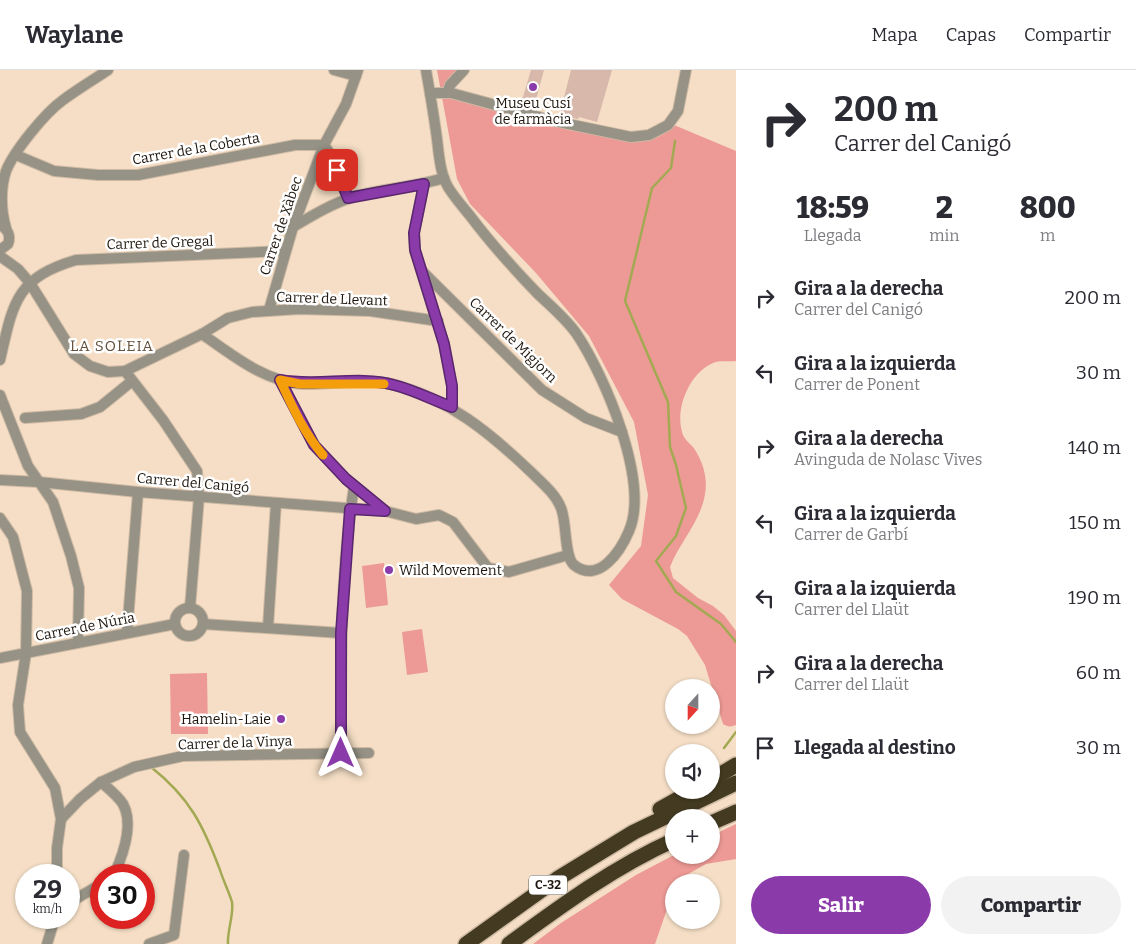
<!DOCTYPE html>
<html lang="es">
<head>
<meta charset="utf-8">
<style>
	:root { --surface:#fff; --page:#f2f2f3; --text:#2b2b33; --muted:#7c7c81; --line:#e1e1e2; --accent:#8b3aaa }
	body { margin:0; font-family:Bitter,serif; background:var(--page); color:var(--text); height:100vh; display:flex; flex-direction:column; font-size:19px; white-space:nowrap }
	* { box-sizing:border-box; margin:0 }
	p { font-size:16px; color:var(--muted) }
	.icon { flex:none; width:28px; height:28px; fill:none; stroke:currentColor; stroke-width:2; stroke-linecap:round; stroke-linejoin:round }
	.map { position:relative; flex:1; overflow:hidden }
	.drawer { display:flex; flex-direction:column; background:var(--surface); width:400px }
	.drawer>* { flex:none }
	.banner { background:#fff; color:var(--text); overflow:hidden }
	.needle { width:32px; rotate:201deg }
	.fabs { position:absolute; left:665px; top:609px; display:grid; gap:10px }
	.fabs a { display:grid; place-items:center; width:55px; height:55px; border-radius:50%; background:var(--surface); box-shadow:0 1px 4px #0004; font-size:25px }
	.speed { position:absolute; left:15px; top:794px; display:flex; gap:10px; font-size:25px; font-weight:700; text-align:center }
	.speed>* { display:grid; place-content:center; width:65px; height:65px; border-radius:50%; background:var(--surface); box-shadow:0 1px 4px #0004; line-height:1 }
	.speed small { font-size:12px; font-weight:400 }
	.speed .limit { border:8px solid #d22; background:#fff; color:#111 }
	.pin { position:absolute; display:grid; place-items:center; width:42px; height:42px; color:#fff; margin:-21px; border-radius:10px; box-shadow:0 2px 8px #0006 }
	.me { position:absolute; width:55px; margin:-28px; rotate:0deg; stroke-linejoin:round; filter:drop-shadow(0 0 4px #0008) }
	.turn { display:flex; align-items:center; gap:18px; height:105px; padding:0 15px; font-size:22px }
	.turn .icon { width:65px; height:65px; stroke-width:2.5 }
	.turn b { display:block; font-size:35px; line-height:42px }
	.eta { display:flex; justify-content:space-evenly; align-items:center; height:85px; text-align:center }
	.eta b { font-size:30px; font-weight:800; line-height:35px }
	.primary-button { display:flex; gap:10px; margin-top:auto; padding:10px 15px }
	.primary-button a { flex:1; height:58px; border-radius:30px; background:var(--accent); color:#fff; font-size:20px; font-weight:800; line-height:58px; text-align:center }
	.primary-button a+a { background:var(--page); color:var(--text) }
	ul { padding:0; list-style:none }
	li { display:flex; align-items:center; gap:15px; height:75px; padding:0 15px }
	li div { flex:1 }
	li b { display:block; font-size:19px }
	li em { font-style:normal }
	header { display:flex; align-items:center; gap:30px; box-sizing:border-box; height:70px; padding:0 25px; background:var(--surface); border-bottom:1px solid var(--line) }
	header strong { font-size:24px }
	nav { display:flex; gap:28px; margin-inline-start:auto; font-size:18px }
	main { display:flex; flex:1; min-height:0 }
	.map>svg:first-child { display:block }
</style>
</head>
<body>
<header>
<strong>Waylane</strong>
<nav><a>Mapa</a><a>Capas</a><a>Compartir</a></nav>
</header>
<main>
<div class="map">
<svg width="736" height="874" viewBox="0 0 736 874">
	<rect width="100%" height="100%" fill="#f5dec5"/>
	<g fill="#ed9995">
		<path d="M437,0h33l-17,17 -3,11 119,32 74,10 20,-6 11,-9 62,26v210c-8,1 -16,-1 -23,2 -23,10 -38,44 -31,69 1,6 7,11 11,15 10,14 15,31 12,47 -4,27 -26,49 -35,73l3,11 25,20 15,8 11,9 12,16v94c-5,2 -8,2 -13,-1l-18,-59 -18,-29 -9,-7 -56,-30 -13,-14 32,-39 7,-51 -14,-73 -45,-86 -53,-63 -66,-69 -13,-25z"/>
		<polygon points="384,493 388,535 366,538 362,496"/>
		<polygon points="422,559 428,602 407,605 402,562"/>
		<polygon points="207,603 208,664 171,664 170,604"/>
		<polygon points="736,754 736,789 706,794 674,812 674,819 655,874 533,874 561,853 636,805 674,785 711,785 711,766"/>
	</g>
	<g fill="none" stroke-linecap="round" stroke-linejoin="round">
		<g stroke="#a3a953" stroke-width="2.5">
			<polyline points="675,71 671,98 652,118 625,231 668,332 670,377 676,395 686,438 676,466 656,491 676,522 721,554 736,572"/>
			<polyline points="724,678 736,662"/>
			<path d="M151,697c39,31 52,58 69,103 3,10 9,22 12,32 2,13 -5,29 -4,42"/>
		</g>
	</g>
	<g fill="#d7b8aa">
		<polygon points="531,0 544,0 534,37 521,34"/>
		<polygon points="571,0 612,0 597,52 579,47 578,49 568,47 569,45 560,43"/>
	</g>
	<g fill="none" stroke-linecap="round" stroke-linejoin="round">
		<defs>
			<g id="minor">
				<polyline points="334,0 356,6"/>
				<polyline points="430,23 451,23 554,51 631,67 649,65 668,55 678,41 686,0"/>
				<polyline points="447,23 450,15 464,0"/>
				<polyline points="16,85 54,101 98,105 138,105 295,75 324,75 331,85 348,129"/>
				<polyline points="424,114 414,163 415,181 444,274 452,316 452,337"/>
				<path d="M0,155c8,4 11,11 8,19l-8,6"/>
				<path d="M293,157c20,-12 40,-24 63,-31 29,-8 59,-9 88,-18"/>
				<path d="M6,158c-5,-17 -6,-39 0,-57 8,-20 39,-58 57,-71 15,-11 30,-20 45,-30"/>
				<polyline points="0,186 18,199 30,213 74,284 90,296 108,302 125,301 202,264 228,248 252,242 299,239 370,241 438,251"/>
				<polyline points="421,200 542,320 586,348 622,362"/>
				<polyline points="269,240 293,157 324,75 346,34 358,0"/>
				<path d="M202,264c30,21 63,48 101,50 30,1 62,-7 92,1 54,14 95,48 135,86 11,11 25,22 31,37 6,14 3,49 13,57 25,20 47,-15 55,-34 21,-49 -24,-155 -53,-198 -10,-14 -25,-27 -38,-39 -24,-25 -46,-49 -67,-77 -8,-10 -17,-20 -23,-30 -8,-14 -9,-32 -11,-48 -3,-23 -7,-46 -11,-69"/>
				<path d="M0,290c13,-56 15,-82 76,-100l208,-9"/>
				<polyline points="125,301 163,350 197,401 199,427 190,538"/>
				<polyline points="280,310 314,375 346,409 385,441 416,449 439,445 453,452 488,498 509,502 568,485"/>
				<polyline points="0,325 28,396 53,432 71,486 79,518 78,572"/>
				<polyline points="25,348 81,344 100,337 132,311"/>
				<polyline points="0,410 39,412 138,422 385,441"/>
				<polyline points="0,448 13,467 27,521 26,583 18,635 20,662 55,718 61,749 57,778 57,805"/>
				<circle cx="189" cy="552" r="14"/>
				<polyline points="203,554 341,563"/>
				<polyline points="268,557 276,433"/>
				<polyline points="127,563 138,422"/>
				<polyline points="0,588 175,554"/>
				<path d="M341,683c0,-89 -1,-178 13,-266"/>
				<path d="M101,712c7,6 17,14 22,22 11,20 0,51 -9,71"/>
				<polyline points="61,749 80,729 101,712 134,697 183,686 369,683"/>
				<polyline points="69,833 101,814"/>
				<polyline points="47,874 55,848"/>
				<polyline points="149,874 174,865 184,785"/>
			</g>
			<g id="highway">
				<polyline points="711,710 736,695"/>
				<polyline points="660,739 694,720"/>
				<polyline points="711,753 736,742"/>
				<polyline points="466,874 557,809 634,762 736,713"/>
				<path d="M509,874c52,-38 105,-77 165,-104"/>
			</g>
		</defs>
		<use href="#minor" stroke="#cebaa4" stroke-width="12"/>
		<use href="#highway" stroke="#cebaa4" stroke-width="18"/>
		<use href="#minor" stroke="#969286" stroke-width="10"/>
		<use href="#highway" stroke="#433a21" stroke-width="15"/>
	</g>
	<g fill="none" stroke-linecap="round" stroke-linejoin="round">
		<defs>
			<path id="route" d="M337,100l11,28 76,-14 -10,49 1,17 29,94 8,42v21c-19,-7 -38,-17 -58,-22 -36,-10 -77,2 -114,-5l34,65 32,34 39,32 -35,-2 -9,124v120"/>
		</defs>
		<use href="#route" stroke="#5a266e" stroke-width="12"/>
		<use href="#route" stroke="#8b3aaa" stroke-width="9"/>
		<path stroke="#f59e0b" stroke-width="9" d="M323,385c-19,-22 -31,-49 -43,-75l20,4h84"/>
	</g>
	<g fill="#8b3aaa" stroke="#fff" stroke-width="2">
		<circle cx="533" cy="17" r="5"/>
		<circle cx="389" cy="500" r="5"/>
		<circle cx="281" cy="649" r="5"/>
	</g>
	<g text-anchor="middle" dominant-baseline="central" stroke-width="5" stroke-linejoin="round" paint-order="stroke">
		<rect fill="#fff" stroke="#625c56" stroke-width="1" x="529" y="805.5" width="38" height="19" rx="4"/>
		<g font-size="12" font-weight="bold" fill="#1e160d">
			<text x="548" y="815">C-32</text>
		</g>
		<g font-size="14" fill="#1e160d" stroke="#fff">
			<text x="533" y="33">Museu Cusí<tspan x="533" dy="16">de farmàcia</tspan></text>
			<text x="399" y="500" text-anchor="start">Wild Movement</text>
			<text x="271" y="649" text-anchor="end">Hamelin-Laie</text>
		</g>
		<g font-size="14" fill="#1e160d" stroke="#fff">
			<text transform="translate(196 79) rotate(-10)">Carrer de la Coberta</text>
			<text transform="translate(281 156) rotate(-71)">Carrer de Xàbec</text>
			<text transform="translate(160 173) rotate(-2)">Carrer de Gregal</text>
			<text transform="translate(332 229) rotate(2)">Carrer de Llevant</text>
			<text transform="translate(513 270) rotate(44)">Carrer de Migjorn</text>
			<text transform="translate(193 413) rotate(5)">Carrer del Canigó</text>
			<text transform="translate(85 557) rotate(-11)">Carrer de Núria</text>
			<text transform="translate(235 673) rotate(-2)">Carrer de la Vinya</text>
		</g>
		<g font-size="15" letter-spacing="1" fill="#634f3a" stroke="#fff">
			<text x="112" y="276">LA SOLEIA</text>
		</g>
	</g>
</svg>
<div class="fabs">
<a><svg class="needle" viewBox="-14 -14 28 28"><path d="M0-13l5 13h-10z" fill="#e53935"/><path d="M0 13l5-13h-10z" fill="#7c7c81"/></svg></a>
<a><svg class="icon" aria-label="sound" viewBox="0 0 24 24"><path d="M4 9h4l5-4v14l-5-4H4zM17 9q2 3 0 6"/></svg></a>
<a>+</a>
<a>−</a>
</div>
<div class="speed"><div>29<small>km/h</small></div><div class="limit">30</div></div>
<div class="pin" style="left:337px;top:100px;background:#d93025"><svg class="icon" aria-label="arrive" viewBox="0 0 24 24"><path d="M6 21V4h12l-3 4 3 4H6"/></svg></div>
<svg class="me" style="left:341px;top:683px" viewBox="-20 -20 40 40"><path d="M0-17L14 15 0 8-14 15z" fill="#8b3aaa" stroke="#fff" stroke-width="4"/></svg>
</div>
<section class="drawer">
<div class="banner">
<div class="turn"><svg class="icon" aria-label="right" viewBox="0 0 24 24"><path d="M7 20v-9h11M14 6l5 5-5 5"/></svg><div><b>200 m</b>Carrer del Canigó</div></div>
</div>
<div class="eta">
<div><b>18:59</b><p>Llegada</p></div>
<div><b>2</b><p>min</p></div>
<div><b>800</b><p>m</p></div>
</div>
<ul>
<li><svg class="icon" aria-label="right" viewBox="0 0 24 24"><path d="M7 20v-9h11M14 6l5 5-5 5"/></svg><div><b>Gira a la derecha</b><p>Carrer del Canigó</p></div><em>200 m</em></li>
<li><svg class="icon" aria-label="left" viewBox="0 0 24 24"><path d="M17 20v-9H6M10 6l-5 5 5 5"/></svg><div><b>Gira a la izquierda</b><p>Carrer de Ponent</p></div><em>30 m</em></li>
<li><svg class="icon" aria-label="right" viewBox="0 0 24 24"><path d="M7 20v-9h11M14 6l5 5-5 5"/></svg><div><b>Gira a la derecha</b><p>Avinguda de Nolasc Vives</p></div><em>140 m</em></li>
<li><svg class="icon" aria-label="left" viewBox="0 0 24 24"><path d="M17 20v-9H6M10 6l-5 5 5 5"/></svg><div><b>Gira a la izquierda</b><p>Carrer de Garbí</p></div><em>150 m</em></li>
<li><svg class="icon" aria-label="left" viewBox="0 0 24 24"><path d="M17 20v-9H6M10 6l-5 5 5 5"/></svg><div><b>Gira a la izquierda</b><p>Carrer del Llaüt</p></div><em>190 m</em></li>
<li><svg class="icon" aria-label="right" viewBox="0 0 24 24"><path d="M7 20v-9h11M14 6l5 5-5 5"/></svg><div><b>Gira a la derecha</b><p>Carrer del Llaüt</p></div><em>60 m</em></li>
<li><svg class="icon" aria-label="arrive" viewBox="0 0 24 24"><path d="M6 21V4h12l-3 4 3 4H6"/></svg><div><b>Llegada al destino</b></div><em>30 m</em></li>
</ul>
<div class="primary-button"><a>Salir</a><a>Compartir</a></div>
</section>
</main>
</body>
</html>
